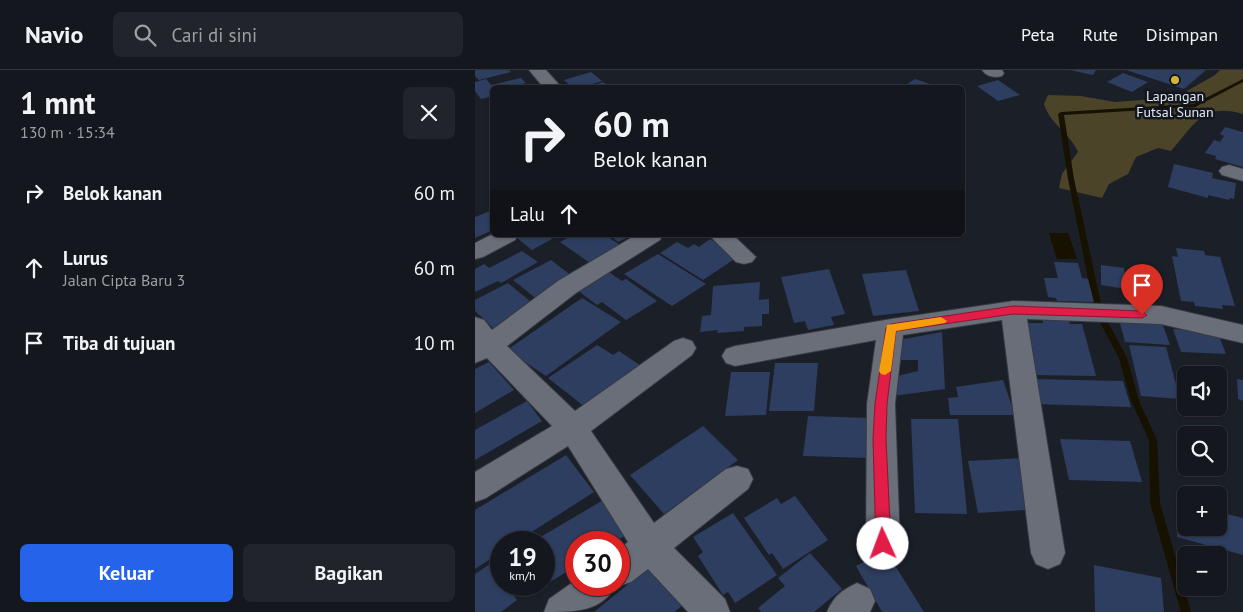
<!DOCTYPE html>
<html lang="id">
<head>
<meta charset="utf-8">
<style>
	:root { --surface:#14171e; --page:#21242b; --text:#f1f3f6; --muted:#9d9fa4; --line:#33363c; --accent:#2563eb }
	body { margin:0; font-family:"PT Sans",sans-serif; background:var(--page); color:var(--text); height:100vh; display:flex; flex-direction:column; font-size:19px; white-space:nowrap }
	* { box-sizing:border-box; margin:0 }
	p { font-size:16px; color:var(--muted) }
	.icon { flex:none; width:28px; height:28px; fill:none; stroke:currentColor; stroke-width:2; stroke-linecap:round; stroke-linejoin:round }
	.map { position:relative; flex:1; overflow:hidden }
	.side { display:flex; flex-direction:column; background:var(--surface); width:475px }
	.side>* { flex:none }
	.top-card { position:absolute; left:15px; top:15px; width:475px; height:152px; border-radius:8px; box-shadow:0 1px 4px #0004,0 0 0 1px var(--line); background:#14171e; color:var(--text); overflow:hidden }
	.controls { position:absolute; left:702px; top:296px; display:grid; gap:10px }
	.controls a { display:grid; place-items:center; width:50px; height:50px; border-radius:8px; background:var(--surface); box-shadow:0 1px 4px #0004,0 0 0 1px var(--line); font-size:25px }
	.speed { position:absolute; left:15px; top:461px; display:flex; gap:10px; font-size:25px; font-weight:700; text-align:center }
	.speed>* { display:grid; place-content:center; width:65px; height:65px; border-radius:50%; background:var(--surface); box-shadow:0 1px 4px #0004,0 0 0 1px var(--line); line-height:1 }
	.speed small { font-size:12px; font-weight:400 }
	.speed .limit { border:8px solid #d22; background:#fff; color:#111 }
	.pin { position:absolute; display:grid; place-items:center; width:42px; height:42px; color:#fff; margin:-51px -21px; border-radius:50% 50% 50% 0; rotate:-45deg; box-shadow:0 0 5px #0007 }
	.pin .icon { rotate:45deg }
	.me { position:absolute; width:55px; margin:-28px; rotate:358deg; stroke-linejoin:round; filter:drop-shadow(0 0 4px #0008) }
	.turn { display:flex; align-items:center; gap:18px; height:105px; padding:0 20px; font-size:22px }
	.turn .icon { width:65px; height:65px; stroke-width:2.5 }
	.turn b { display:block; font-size:35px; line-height:42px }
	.then { display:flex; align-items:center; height:48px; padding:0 20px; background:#0003; gap:10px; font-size:19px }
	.round { display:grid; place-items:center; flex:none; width:52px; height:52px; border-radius:8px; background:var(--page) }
	.head { display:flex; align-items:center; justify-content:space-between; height:85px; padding:0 20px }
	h1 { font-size:30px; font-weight:700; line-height:38px }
	.button { display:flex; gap:10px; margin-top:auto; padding:10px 20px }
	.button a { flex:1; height:58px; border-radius:8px; background:var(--accent); color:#fff; font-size:20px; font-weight:700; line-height:58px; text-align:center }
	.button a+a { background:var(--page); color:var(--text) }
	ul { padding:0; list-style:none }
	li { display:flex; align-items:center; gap:15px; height:75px; padding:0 20px }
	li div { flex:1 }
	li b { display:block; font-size:19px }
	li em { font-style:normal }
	header { display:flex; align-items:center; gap:30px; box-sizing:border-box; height:70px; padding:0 25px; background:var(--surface); border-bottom:1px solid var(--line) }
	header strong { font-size:24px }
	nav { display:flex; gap:28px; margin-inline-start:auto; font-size:18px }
	.search { width:350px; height:45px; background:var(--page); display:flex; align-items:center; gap:12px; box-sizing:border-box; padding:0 18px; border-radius:8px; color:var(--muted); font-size:19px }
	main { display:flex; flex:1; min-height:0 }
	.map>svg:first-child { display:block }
</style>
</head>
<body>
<header>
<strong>Navio</strong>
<div class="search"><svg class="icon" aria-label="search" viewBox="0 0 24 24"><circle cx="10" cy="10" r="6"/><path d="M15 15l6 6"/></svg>Cari di sini</div>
<nav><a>Peta</a><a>Rute</a><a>Disimpan</a></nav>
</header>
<main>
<section class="side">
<div class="head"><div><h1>1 mnt</h1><p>130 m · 15:34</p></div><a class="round"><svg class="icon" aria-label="close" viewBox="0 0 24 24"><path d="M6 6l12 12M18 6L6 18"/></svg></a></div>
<ul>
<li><svg class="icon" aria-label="right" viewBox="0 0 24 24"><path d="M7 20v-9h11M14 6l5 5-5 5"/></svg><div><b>Belok kanan</b></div><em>60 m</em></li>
<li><svg class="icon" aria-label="ahead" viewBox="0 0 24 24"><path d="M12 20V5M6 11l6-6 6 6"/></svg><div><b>Lurus</b><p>Jalan Cipta Baru 3</p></div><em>60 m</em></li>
<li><svg class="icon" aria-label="arrive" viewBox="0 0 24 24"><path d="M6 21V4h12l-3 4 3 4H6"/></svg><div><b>Tiba di tujuan</b></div><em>10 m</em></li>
</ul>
<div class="button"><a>Keluar</a><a>Bagikan</a></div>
</section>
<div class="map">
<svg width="768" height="542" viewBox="0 0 768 542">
	<rect width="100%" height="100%" fill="#1b1f28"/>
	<path fill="#4b4429" d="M745,0h23v44c-40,-12 -49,11 -72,37l-13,-3 -22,9 -8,17 -19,10 -7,14 -43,-10 3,-14 16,-22c-8,-19 -28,-28 -34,-48l4,-9 33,1 34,6 40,-3 25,-4 35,-20z"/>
	<polygon fill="#171100" points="574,163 593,163 602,189 582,189"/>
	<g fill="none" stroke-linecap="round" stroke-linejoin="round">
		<polygon fill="#171100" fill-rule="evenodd" points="768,9 768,12 720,37 589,45 599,109 628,243 652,288 664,331 682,370 685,433 716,542 706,542 675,433 674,370 656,331 644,288 620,243 593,109 583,44 586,42 719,34"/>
	</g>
	<g fill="#2e3e60">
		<polygon points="0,0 34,0 36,2 4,10 0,6"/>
		<polygon points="595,0 621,0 618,5"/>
		<polygon points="651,0 731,0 709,19"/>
		<polygon points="116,2 127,11 105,18 98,18 89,10"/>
		<polygon points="648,3 673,12 657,22 632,12"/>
		<polygon points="46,8 51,13 43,15 45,18 18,18 18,26 6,29 0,21 0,12 11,9 16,15"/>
		<polygon points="440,9 464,17 464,18 426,18"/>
		<polygon points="523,10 545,25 523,31 502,16"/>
		<polygon points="128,12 136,18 113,18 113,17"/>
		<polygon points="750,57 768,62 768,97 740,89 741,86 730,83 739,70 745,72 749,66 745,64"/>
		<polygon points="699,94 738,103 737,108 761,113 759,129 755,128 754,130 733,125 733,128 693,117"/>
		<polygon points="18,140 18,160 0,168 0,147"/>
		<polygon points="48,165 71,165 77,169 57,180 42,168"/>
		<polygon points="98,165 130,165 145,175 115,193 85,172"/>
		<polygon points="135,165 157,165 143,172"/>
		<polygon points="235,169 264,186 228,210 185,183 202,172 213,178 219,174 224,177"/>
		<polygon points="701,178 729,181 730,185 745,187 760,236 747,235 748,239 720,236 719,232 706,231 697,186 703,187"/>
		<polygon points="47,181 63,192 26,213 23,211 0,222 0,199 9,194 14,198"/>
		<polygon points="183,184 231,214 197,236 149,204"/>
		<polygon points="76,190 101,209 63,230 38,210"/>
		<polygon points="579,192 603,193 607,208 613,209 619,232 582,231 581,228 573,227 569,208 583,208"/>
		<polygon points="626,195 649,198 651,219 626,215"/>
		<polygon points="128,198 147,211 151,209 182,231 151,250 127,232 122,235 97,216"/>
		<polygon points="354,199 370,244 356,247 359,255 333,260 330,251 319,253 306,207"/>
		<polygon points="431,200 444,241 398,246 387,204"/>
		<polygon points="285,212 284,230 294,229 294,244 287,244 287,256 269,257 269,261 242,263 243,260 225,262 227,246 236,245 238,216"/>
		<polygon points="33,213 61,236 19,259 0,241 0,230"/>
		<polygon points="107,228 146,252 71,306 32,280"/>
		<polygon points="567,248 593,248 595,254 607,254 621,306 559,305 549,253 568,253"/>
		<polygon points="644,250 687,253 695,275 650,272"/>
		<polygon points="698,259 742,261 751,284 706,282"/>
		<polygon points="467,262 470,319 418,326 414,308 443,301 443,290 425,290 423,270"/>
		<polygon points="122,275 138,285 144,281 166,296 110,337 73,308"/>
		<polygon points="654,275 691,277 705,329 666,326"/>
		<polygon points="14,292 39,320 0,343 0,299"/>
		<polygon points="300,293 343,293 339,341 294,341"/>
		<polygon points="256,302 295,302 291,345 250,346"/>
		<polygon points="556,309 648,311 656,337 561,334"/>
		<polygon points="762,309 768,310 768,331 763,329"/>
		<polygon points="528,310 540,345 475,345 473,328 483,327 481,317"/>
		<polygon points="52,331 67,351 0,390 0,360"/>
		<polygon points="333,346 395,348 393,388 328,386"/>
		<polygon points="436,349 483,349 492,444 440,443"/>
		<polygon points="228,356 263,390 189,444 155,405"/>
		<polygon points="585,369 655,371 667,412 594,410"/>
		<polygon points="91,385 119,422 41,472 26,472 26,482 0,499 0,440"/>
		<polygon points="550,388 564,439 503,443 493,391"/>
		<polygon points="320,426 353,470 308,499 297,483 294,485 269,448 302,428 306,434"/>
		<polygon points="130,429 153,464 139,472 101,472 101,496 54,525 49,515 69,515 69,472 57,472"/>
		<polygon points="702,431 711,433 711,458 744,458 744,442 768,448 768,485 702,467"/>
		<polygon points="258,443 302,505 260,533 253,522 248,525 223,486 228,482 218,467"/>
		<polygon points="411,481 449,542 407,542 381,496"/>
		<polygon points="335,483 367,519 339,542 286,542 283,538 310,516 303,508"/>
		<polygon points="15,494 26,509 26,515 31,515 42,530 26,542 0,542 0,504"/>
		<polygon points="619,495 686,508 689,542 620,542"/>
		<polygon points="173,498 208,535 199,542 119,542"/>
	</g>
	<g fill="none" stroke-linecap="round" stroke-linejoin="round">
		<defs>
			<g id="minor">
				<polygon points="54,0 71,0 87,18 69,18"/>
				<path d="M507,0h20l2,3 -2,3c-8,2 -15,1 -20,-6z"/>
				<polygon points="754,95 768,99 768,111 747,105 744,101 747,97"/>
				<polygon points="18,164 43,165 40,170 8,187 0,189 0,173"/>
				<path d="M161,165h27l-3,5 -84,53 -69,53 68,65 99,-70 9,-3 9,3 4,7 -4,7 -101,76 63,92 72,-54 11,-3 11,3 5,10 -5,10 -74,59 51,51 5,13h-42l-40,-43 -17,13 -12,4 -3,-1c-14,27 -41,27 -72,27l5,-13 27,-19v5h43v-36l9,-7 -60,-96 -82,52 -11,4v-30l77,-46 -65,-68 -12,5v-46l9,3 8,10 66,-49z"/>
				<polygon points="234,165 258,165 281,187 277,192 269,194 261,192"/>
				<polygon points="538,231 686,236 768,255 768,273 686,254 552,249 590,483 585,494 573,499 561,494 556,483 527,250 428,265 420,334 425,475 420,486 408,491 396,486 391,475 392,334 401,270 260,296 251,293 247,286 251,279 260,276 416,249"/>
				<path d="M382,513l13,6 5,12 -5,11h-43c6,-15 15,-22 30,-29z"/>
			</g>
		</defs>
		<use href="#minor" stroke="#373a42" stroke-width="2"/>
		<use href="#minor" fill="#696e79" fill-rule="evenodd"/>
	</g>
	<polygon fill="#e11d48" stroke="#92132f" points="538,236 667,241 672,245 667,248 538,244 421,261 412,334 411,369 416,474 413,479 408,481 403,479 401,474 398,369 400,334 411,258 416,254"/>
	<polygon fill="#f59e0b" points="466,247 472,251 470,253 421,261 416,301 410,305 406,304 404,301 412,255"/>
	<circle fill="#d6b534" stroke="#12161f" stroke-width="2" cx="700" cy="10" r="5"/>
	<g text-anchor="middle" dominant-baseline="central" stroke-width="5" stroke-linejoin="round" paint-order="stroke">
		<g font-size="14" fill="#e4e7ee" stroke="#12161f">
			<text x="700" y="26">Lapangan<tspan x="700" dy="16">Futsal Sunan</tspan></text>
		</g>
	</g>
</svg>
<div class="controls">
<a><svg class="icon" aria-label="sound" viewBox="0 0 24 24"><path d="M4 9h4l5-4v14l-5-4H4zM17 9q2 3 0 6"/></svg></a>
<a><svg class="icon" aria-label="search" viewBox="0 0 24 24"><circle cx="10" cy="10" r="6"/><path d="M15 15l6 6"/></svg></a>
<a>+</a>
<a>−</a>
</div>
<div class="speed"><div>19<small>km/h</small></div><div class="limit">30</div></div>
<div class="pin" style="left:667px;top:245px;background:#d93025"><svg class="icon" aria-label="arrive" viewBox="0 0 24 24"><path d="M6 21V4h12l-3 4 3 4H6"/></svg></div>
<svg class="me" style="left:408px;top:474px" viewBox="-20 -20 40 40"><circle r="19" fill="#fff"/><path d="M0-13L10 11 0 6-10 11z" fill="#e11d48"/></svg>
<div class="top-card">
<div class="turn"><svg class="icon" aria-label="right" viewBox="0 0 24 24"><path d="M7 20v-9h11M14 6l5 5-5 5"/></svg><div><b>60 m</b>Belok kanan</div></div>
<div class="then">Lalu<svg class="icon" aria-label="ahead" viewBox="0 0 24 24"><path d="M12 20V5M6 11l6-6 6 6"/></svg></div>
</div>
</div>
</main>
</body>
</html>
